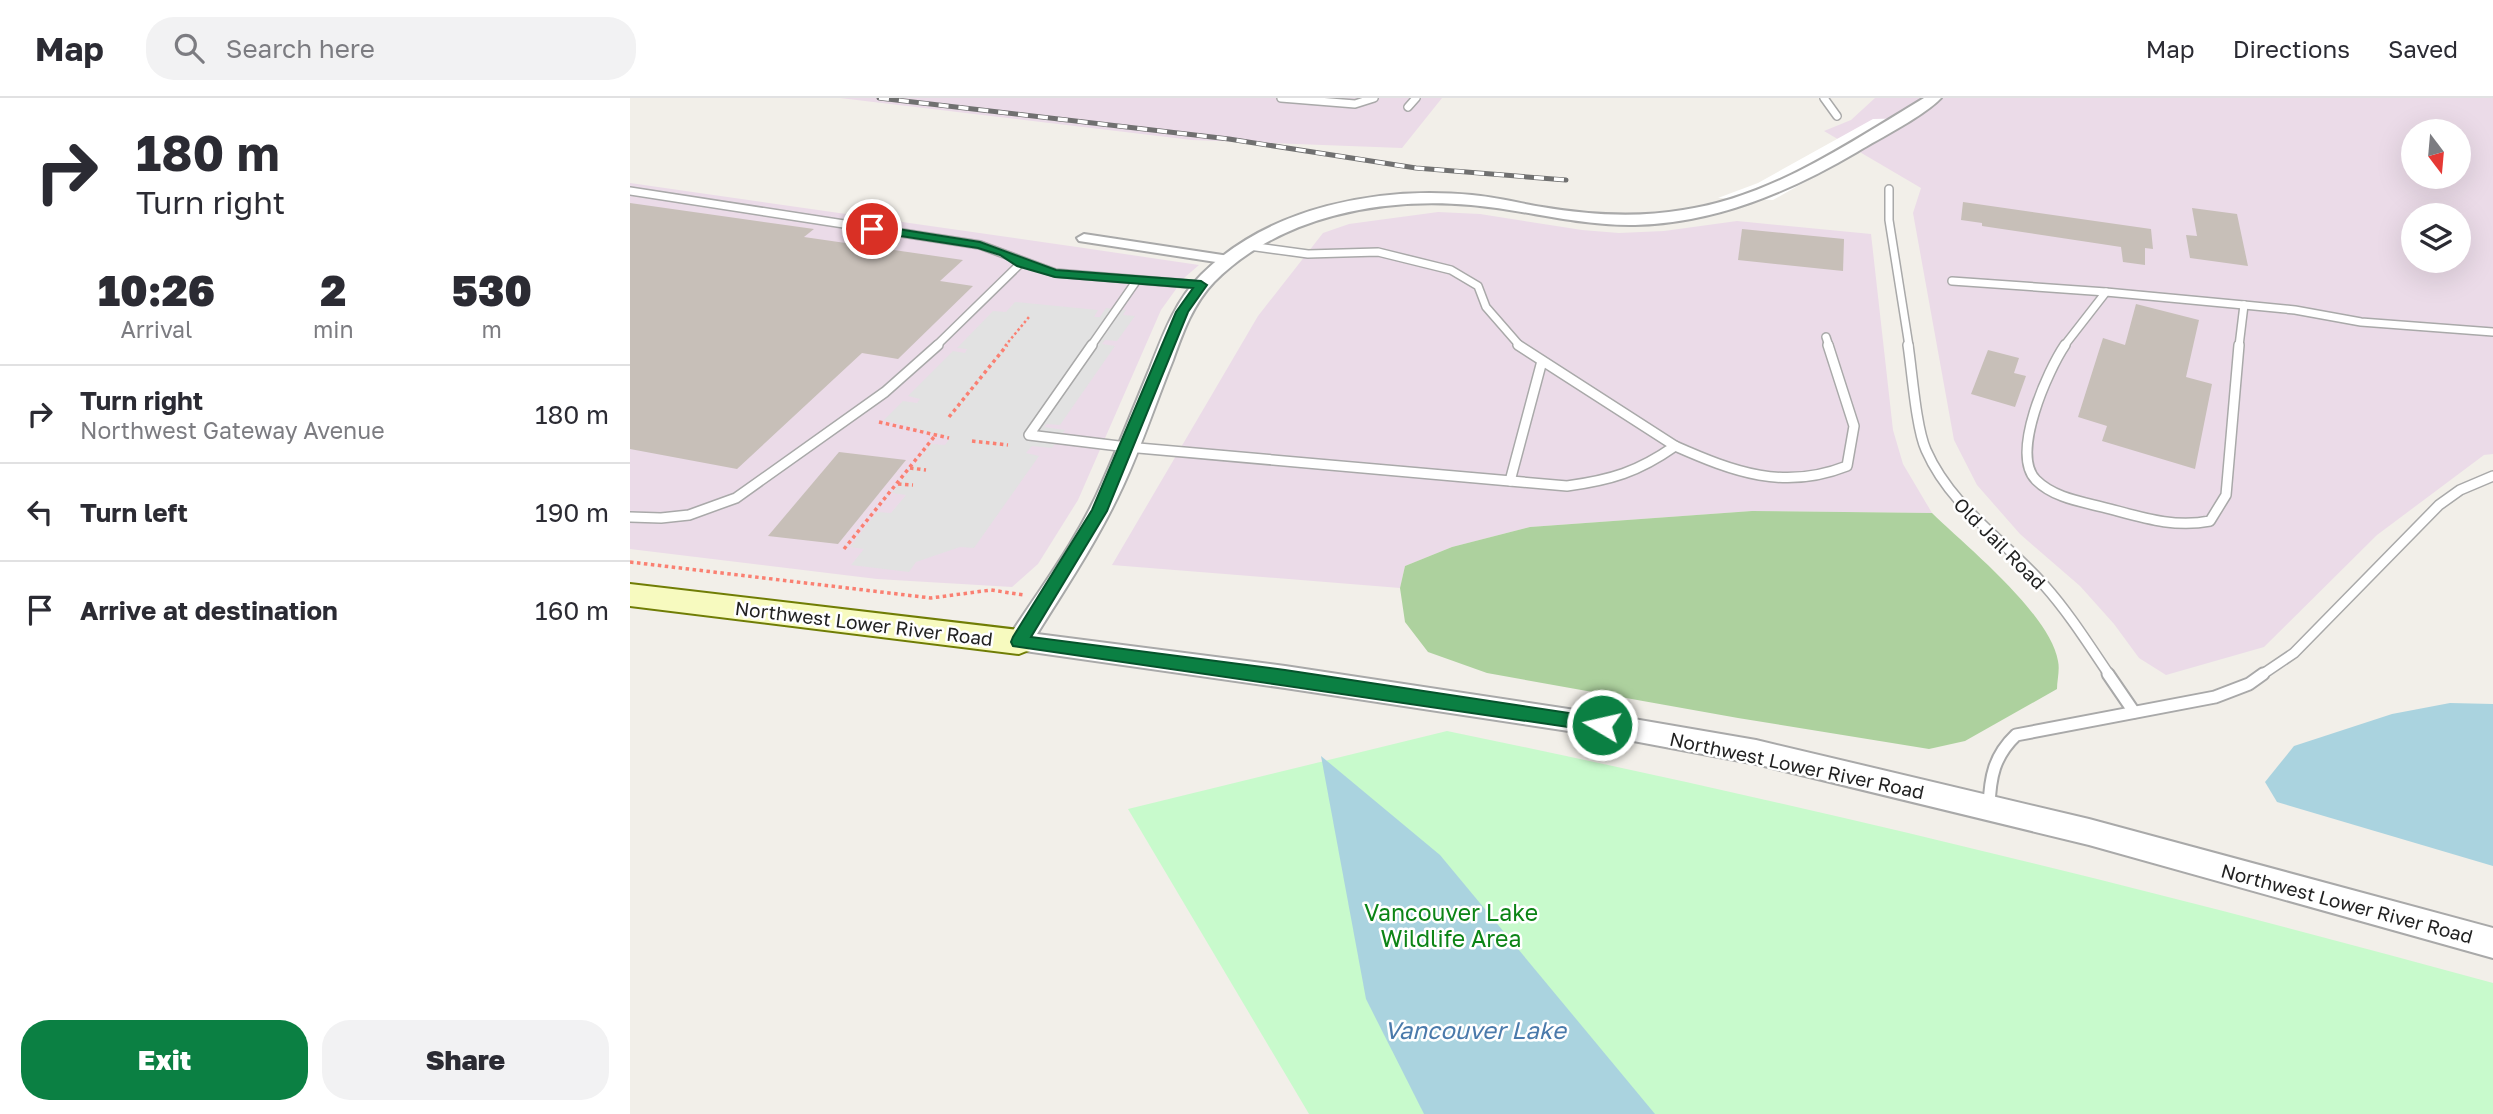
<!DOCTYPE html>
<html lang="en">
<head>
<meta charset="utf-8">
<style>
	:root { --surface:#fff; --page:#f2f2f3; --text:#2b2b33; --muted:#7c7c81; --line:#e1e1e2; --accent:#0b8043 }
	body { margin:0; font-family:"Golos Text",sans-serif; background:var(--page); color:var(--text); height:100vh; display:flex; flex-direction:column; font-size:26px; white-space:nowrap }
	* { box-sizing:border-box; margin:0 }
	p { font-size:23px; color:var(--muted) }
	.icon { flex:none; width:38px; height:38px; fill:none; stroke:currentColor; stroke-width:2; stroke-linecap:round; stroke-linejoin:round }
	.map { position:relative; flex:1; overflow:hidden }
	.details { display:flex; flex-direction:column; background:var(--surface); width:630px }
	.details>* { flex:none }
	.hud { background:#fff; color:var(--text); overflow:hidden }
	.needle { width:46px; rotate:164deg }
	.buttons { position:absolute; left:1771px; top:21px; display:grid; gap:14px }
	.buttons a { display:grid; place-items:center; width:70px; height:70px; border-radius:50%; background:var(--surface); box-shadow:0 7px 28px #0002; font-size:35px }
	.pin { position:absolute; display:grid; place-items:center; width:60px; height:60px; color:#fff; margin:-30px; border:4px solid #fff; border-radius:50%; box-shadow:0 2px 7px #0007 }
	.me { position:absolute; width:77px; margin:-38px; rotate:279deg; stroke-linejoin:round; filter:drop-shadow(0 0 5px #0008) }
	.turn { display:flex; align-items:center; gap:24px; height:147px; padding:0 21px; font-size:32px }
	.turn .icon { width:91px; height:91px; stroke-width:2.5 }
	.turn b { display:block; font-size:49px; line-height:60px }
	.eta { display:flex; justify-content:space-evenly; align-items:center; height:119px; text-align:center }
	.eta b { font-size:42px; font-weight:800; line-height:49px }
	.action { display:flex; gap:14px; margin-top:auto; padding:14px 21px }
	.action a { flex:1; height:80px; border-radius:28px; background:var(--accent); color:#fff; font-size:28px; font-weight:800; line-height:80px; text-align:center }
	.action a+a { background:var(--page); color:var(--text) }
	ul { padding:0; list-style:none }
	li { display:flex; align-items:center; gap:21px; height:98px; padding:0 21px; border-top:2px solid var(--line) }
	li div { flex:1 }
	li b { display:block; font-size:26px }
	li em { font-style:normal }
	header { display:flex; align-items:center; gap:42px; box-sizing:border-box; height:98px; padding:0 35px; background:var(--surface); border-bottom:2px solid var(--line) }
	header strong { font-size:33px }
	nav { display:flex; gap:38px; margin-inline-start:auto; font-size:24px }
	.search { width:490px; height:63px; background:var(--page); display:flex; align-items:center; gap:18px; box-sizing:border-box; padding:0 24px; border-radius:28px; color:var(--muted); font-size:26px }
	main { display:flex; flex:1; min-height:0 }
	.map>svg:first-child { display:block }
</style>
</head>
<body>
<header>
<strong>Map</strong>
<div class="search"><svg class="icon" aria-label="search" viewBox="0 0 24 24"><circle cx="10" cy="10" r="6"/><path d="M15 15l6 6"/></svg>Search here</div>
<nav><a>Map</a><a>Directions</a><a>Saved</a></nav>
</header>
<main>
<section class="details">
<div class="hud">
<div class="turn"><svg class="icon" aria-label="right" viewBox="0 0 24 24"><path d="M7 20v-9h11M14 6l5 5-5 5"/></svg><div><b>180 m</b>Turn right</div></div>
</div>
<div class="eta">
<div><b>10:26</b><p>Arrival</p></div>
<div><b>2</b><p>min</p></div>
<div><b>530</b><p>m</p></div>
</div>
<ul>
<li><svg class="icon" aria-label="right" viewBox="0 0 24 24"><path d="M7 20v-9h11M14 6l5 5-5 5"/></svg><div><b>Turn right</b><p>Northwest Gateway Avenue</p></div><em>180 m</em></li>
<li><svg class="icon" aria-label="left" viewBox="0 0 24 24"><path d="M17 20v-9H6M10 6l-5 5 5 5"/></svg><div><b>Turn left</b></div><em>190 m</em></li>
<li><svg class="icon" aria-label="arrive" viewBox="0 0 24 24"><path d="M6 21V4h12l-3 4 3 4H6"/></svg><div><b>Arrive at destination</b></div><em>160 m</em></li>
</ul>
<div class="action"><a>Exit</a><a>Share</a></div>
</section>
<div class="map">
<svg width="1863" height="1016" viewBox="0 0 1863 1016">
	<rect width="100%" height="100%" fill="#f2efe9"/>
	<g fill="#ebdbe8" fill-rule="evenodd">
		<polygon points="210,0 812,0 772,50 562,42"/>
		<path d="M1245,0h618v356l-9,1 -107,80 -113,112 -98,28 -27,-17 -25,-34 -34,-38 -60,-52 -43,-49 -23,-45 -41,-227 8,-25 -97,-57 27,-11zM1783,33h46v46h-46zM1783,117h46v46h-46z"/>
		<polygon points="0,85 447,149 569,167 554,180 531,212 448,402 408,466 382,489 247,481 0,451"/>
		<polygon points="808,114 850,116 952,132 989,135 1034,133 1107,123 1241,136 1263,332 1273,366 1302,415 1122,413 900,429 822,449 775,468 770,490 482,467 628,218 693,135 719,126"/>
	</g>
	<path fill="#add19e" d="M1122,413l180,2c35,34 118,101 126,148 2,9 -1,19 -1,28l-92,52 -36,8 -191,-31 -251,-45 -59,-21 -23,-30 -5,-34 5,-22 47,-19 78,-20z"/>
	<path fill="#c8facc" d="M817,633c351,72 700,157 1046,252v131h-1184l-181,-305z"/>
	<polygon fill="#e2e2e2" points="385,204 468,212 464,219 470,219 476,210 496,212 493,217 505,218 487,243 475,242 472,246 485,248 430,327 417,326 414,329 435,332 422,350 402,348 396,355 409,358 344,450 330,449 286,464 279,474 221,467 234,451 220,449 247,414 261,415 276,397 262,395 301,346 315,347 320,340 254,322 273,303 287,305 290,301 278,298 323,253 335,255 337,251 327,250 363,213 376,214"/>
	<g fill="#aad3df">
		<polygon points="1820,605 1863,606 1863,768 1647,704 1635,684 1664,648 1762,616"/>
		<polygon points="691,658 810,757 1025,1016 794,1016 736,901"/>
	</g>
	<polygon fill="#fff" points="1287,20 1143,102 1088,100 1128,85 1243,21"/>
	<g fill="#c7bfb8">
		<polygon points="1333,104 1521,131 1523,151 1515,150 1515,167 1493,164 1491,149 1352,128 1352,125 1331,122"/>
		<polygon points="0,105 184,131 174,139 333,162 310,183 343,188 268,261 232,255 107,371 0,351"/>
		<polygon points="1562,110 1607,116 1618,168 1560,160 1556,137 1567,138"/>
		<polygon points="1112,131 1214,141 1213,173 1108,162"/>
		<polygon points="1506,206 1569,222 1556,279 1582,286 1565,371 1472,343 1477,328 1448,319 1473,240 1495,247"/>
		<polygon points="1358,252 1389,260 1384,275 1396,278 1385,309 1341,296"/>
		<polygon points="209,354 276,362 208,446 138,438"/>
	</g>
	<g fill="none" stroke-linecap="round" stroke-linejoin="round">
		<defs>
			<g id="service-far2">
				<polyline points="651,0 725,6 744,0"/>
				<polyline points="1194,0 1207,18"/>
				<polyline points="778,9 786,0"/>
				<polyline points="1259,91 1259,122 1279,248"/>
				<polyline points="0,93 350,147 425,175 571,187"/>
				<polyline points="619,148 678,156 748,154 821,172 848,188 856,209 890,248"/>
				<polyline points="1322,183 1476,194"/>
				<polyline points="1614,207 1665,212 1731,224 1863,234"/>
				<polyline points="1196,239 1199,248"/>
				<polyline points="306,248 391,165"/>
				<polyline points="461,248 507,182"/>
				<polyline points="1434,248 1476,194 1614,207"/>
				<polyline points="1609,248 1614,207"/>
			</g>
			<g id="service-far1">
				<path d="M462,247l-63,90 98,12 440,39c44,-6 71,-14 108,-40l-157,-101"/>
				<path d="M1278,247c4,26 8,83 18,105 25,57 78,90 118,135 25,28 45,60 66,91"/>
				<path d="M1435,247c-17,25 -55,109 -29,135 19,19 49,22 74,29 34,9 65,19 100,12l16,-26 13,-150"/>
				<path d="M1045,348c59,26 109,45 172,20l7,-40 -26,-81"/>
				<polyline points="880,383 912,263"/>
				<polyline points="0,419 31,420 59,417 106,400 255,294 308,247"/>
				<polyline points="1630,578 1664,555 1809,407 1830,392 1863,378"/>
			</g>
			<g id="service">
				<polyline points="1478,576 1504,614"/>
				<path d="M1359,709c1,-30 5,-51 27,-72l199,-38 34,-13 14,-10"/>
			</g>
			<polygon id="minor" points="454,136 599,158 606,162 599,166 449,143 447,140"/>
			<path id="tertiary" d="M1294,0h17c-17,18 -61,40 -84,54 -68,40 -142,71 -222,73 -56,1 -108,-15 -164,-20 -90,-8 -191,11 -257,77 -21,22 -31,50 -41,78 -17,42 -31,85 -50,126 -24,52 -56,100 -86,148l248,32 343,52 128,22 333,79 404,109v30l-404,-113 -333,-81 -128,-24 -343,-52 -275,-39 -4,-7 4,-7c32,-49 69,-98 92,-152 17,-38 32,-77 48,-115 13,-33 25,-67 51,-93 68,-68 177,-89 271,-80 23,2 46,8 70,12 47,8 94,11 141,3 89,-13 166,-67 241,-112z"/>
			<polygon id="secondary" points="0,486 389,532 399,536 403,544 399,552 389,556 0,508"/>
		</defs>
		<use href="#service-far2" stroke="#a9a9a9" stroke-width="10"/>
		<use href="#service-far1" stroke="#a9a9a9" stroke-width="12"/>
		<use href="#service" stroke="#a9a9a9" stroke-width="15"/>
		<use href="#minor" stroke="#a9a9a9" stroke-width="4"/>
		<use href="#tertiary" stroke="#a9a9a9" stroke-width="4"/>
		<use href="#secondary" stroke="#707d05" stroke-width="4"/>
		<polyline stroke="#fa8072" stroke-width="2.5" stroke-dasharray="2.5 2.5" stroke-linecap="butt" points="375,248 399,219"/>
		<g stroke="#fa8072" stroke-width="3.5" stroke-dasharray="3.5 3.5" stroke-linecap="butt">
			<polyline points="319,319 377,247"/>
			<polyline points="249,324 319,340"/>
			<polyline points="342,343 378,347"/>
			<polyline points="280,370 296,372"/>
			<polyline points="268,386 283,387"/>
			<polyline points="214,451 304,339"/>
			<polyline points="0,464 301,500 361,492 394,497"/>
		</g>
		<use href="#service-far2" stroke="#fff" stroke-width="7"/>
		<use href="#service-far1" stroke="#fff" stroke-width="9"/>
		<use href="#service" stroke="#fff" stroke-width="11"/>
		<use href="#minor" fill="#fff" fill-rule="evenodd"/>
		<use href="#tertiary" fill="#fff" fill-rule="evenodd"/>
		<use href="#secondary" fill="#f7fabf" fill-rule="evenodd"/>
		<defs>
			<polyline id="rail" points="249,0 599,41 786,70 936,82"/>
		</defs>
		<use href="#rail" stroke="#707070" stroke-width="5"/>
		<use href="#rail" stroke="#fff" stroke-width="3.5" stroke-dasharray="10" stroke-linecap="butt"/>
	</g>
	<polygon fill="#0b8043" stroke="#07532c" stroke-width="2" points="242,127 350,144 426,172 571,183 577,187 558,214 477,413 401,539 655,572 972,620 978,622 980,627 978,632 972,634 383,548 381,544 383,539 462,412 546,214 563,190 425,179 387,168 370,157 348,150 238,133 238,128"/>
	<g text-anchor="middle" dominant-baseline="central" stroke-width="5" stroke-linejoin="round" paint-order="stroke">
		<g font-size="19" fill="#222" stroke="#fff">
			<text transform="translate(1370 445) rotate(45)">Old Jail Road</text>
			<text transform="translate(234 525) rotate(7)">Northwest Lower River Road</text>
			<text transform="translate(1167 667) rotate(12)">Northwest Lower River Road</text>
			<text transform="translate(1717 805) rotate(15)">Northwest Lower River Road</text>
		</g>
		<g font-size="23" fill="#0c8416" stroke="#fff">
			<text x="821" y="814">Vancouver Lake<tspan x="821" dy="26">Wildlife Area</tspan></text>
		</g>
		<g font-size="24" font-style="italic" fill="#4a7aab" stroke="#fff">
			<text x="845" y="931">Vancouver Lake</text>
		</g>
	</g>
</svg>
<div class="buttons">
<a><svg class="needle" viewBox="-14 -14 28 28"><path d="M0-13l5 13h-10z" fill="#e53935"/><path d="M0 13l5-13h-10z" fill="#7c7c81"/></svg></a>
<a><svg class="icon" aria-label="layers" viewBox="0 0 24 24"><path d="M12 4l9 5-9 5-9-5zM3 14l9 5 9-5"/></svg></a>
</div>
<div class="pin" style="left:242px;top:131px;background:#d93025"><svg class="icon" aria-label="arrive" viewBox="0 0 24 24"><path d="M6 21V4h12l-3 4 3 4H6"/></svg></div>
<svg class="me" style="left:972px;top:627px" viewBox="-20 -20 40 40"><circle r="17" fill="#0b8043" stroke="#fff" stroke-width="3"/><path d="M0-11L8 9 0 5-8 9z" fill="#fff"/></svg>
</div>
</main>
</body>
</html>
